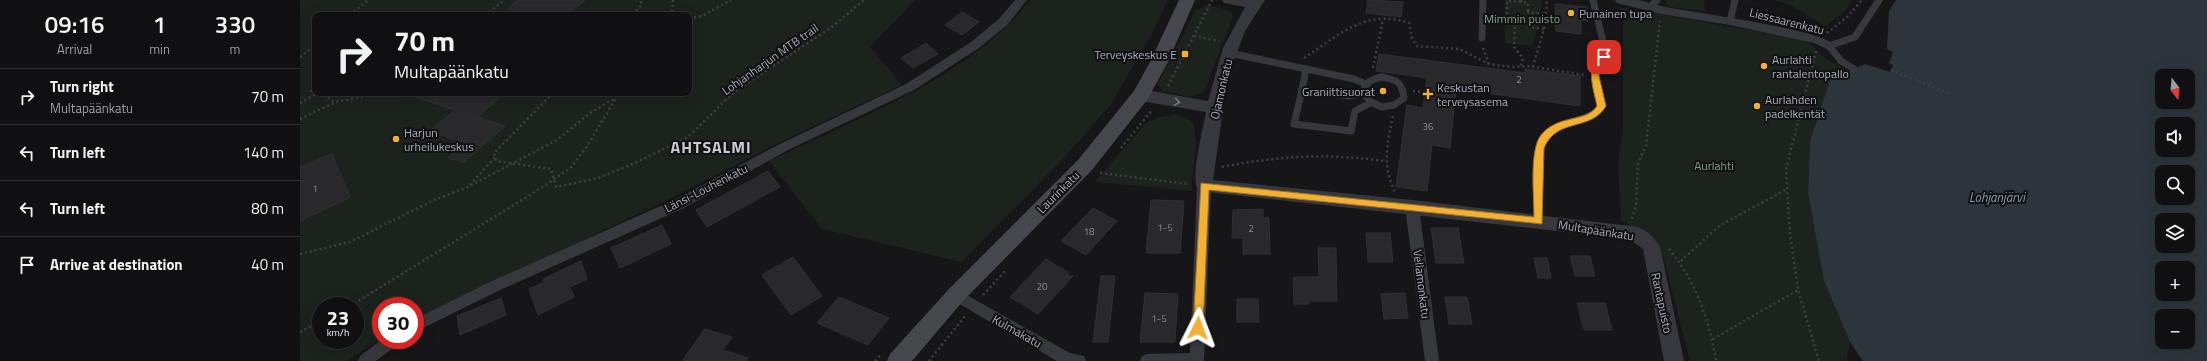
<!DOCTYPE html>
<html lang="en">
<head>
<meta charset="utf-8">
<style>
	:root { --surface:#101012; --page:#19191b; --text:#f1f3f6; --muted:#9c9d9f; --line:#303032 }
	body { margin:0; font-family:"Titillium Web",sans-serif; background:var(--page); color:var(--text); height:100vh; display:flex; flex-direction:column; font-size:15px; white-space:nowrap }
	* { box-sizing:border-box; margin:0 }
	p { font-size:13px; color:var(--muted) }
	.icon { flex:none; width:22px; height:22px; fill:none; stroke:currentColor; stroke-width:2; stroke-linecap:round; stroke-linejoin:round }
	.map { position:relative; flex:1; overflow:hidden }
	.panel { display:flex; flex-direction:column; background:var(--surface); width:300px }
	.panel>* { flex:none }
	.hud { position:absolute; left:12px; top:12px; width:380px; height:84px; border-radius:8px; box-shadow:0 4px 16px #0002,0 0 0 1px var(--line); background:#101012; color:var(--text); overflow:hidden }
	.needle { width:26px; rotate:164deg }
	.buttons { position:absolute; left:1855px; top:69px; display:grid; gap:8px }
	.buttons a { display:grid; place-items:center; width:40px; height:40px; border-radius:8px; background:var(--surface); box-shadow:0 4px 16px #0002,0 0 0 1px var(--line); font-size:20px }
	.speed { position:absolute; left:12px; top:297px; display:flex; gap:8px; font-size:20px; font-weight:700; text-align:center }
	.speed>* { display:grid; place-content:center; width:52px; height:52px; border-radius:50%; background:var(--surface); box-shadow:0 4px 16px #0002,0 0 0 1px var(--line); line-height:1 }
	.speed small { font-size:10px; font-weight:400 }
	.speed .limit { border:6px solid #d22; background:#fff; color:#111 }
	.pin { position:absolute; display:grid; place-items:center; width:34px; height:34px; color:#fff; margin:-17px; border-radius:8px; box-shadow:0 2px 6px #0006 }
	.me { position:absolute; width:44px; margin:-22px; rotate:3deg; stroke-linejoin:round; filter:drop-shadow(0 0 3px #0008) }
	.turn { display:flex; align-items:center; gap:14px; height:84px; padding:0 16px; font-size:18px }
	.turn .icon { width:52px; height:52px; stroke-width:2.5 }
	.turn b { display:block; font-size:28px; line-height:34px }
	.eta { display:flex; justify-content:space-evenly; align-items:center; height:68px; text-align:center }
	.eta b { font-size:24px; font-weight:600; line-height:28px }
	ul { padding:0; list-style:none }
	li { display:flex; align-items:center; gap:12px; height:56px; padding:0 16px; border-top:1px solid var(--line) }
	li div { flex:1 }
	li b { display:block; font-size:15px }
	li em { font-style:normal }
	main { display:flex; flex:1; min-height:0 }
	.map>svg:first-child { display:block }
</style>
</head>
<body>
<main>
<section class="panel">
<div class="eta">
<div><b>09:16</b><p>Arrival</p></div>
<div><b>1</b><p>min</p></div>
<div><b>330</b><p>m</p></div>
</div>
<ul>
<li><svg class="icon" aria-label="right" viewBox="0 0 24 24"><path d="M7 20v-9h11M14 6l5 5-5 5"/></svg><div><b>Turn right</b><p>Multapäänkatu</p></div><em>70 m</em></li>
<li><svg class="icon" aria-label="left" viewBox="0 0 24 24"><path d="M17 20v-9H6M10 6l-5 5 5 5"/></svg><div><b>Turn left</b></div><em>140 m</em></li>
<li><svg class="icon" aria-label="left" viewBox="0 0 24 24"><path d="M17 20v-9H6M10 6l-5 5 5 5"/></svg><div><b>Turn left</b></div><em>80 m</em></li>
<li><svg class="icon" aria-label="arrive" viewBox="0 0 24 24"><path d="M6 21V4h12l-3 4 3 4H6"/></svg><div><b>Arrive at destination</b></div><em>40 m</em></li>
</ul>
</section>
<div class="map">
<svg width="1907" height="361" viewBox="0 0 1907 361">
	<rect width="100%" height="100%" fill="#161618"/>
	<g fill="#1c231d" fill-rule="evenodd">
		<path d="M0,0h615l-45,47 32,38 -126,59 -123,63 -238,112v-13h-34v32l-33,23h-48zM15,15h374v78h-374zM21,306h34v34h-34z"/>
		<path d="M730,0h138l-16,33 -41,71 -47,54 -103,104 -139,-33 -53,-68c77,-37 178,-76 239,-136 8,-7 15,-17 22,-25z"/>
		<polygon points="1205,0 1242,0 1239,22 1232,46 1205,43"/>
		<polygon points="1369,0 1404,0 1405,11 1370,7 1365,1"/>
		<polygon points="1473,0 1552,0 1546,10 1525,26 1490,5"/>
		<polygon points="906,5 931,11 933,16 904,92 889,97 862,91 858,84 895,11"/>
		<polygon points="1318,7 1506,40 1526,59 1549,71 1530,80 1510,141 1508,192 1524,281 1550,342 1546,361 1390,361 1361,248 1354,240 1321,221 1318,163 1323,129 1323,15"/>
		<polygon points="876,115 887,117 894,124 896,145 891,191 795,182 846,123 860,117"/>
	</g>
	<path fill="#2c353c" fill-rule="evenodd" d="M1596,0h311v361h-344l-13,-19 -26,-61 -16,-89 2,-51 20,-61 35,-16 25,8 3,-7 -4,-2 4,-11 -6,-3 2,-38zM1862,76h26v26h-26zM1862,124h26v26h-26zM1862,172h26v26h-26zM1862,220h26v26h-26zM1862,268h26v26h-26zM1862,316h26v26h-26z"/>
	<g fill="#29292c" stroke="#303034">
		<polygon points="218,0 285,0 267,15 209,15 214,11 207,9"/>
		<polygon points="1068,0 1103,2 1101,17 1066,13"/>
		<polygon points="1255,4 1287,7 1288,21 1281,20 1281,34 1256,31"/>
		<polygon points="662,12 679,22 662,35 645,25"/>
		<polygon points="626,43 638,54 613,68 601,58"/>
		<polygon points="1079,54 1225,73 1225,69 1280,76 1280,106 1156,89 1150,148 1132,145 1127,191 1096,187 1107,105 1123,108 1127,78 1076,71"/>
		<polygon points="110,93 205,93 178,117 205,126 164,162 148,158 166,143 130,131 155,110 110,95"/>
		<polygon points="32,154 50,197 0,221 0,167"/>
		<polygon points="468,171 480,187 407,227 396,210"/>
		<polygon points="851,200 884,201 880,253 846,253"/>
		<polygon points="793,208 817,221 786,255 761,241"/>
		<polygon points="963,209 963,218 969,218 970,254 943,254 943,238 932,238 933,210"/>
		<polygon points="362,225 371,244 320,268 311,248"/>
		<polygon points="1131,228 1158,228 1164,263 1136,263"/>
		<polygon points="1066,233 1090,233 1093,262 1068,262"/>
		<polygon points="1018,248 1036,248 1037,301 1009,301 1009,304 994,304 993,277 1019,277"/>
		<polygon points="1270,256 1290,256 1295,276 1275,276"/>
		<polygon points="493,257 522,296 491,315 462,275"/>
		<polygon points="1234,258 1247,258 1251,278 1238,278"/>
		<polygon points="746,259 769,273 767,276 773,276 738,314 710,297"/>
		<polygon points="281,261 287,279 270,287 274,297 238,315 229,289 244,282 243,279"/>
		<polygon points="801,276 815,276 808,342 793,342"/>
		<polygon points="845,293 878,294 875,342 840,342"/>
		<polygon points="1105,293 1108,318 1084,319 1081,294"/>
		<polygon points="539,297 589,318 568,345 517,323"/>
		<polygon points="1145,297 1167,297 1172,324 1149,324"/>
		<polygon points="201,298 206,315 160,335 157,316"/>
		<polygon points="937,299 958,299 959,322 937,322"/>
		<polygon points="1277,303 1305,303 1312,330 1284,330"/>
		<polygon points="405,329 432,337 423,350 448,358 447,361 382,361"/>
	</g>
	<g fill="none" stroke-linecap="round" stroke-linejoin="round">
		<g stroke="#3d3f44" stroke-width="2.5" stroke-dasharray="2 3" stroke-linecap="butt">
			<polyline points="373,0 372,12 375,15"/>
			<polyline points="1221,0 1221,2 1228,3 1228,12"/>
			<polyline points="50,15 68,0"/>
			<polyline points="185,15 205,0"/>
			<polyline points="333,15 342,4 340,0"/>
			<polyline points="389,18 402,16 431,0"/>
			<polyline points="1193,18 1215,19 1214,47 1222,57 1223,62 1220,66"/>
			<polyline points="1207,19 1207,1 1221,2"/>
			<polyline points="1215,19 1228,20"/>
			<polyline points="1244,29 1228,27 1228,12 1246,14"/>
			<polyline points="1527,33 1547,17 1562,0"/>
			<polyline points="894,36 919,41"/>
			<polyline points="1183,48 1189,64"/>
			<polyline points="1516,51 1486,169 1490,234 1498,290 1519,361"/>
			<polyline points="0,57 15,45"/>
			<path d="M1004,58c34,-22 61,-50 105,-35l3,16 5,7 42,3 30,15 22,3 17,-1 56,9"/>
			<polyline points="1233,67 1245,25 1247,0"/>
			<polyline points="1073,68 1083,19"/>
			<polyline points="1591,70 1648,93"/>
			<polyline points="868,86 912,0"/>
			<polyline points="15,87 11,91 15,92"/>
			<polyline points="1113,91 1125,92"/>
			<polyline points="19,93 35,102"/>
			<polyline points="253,93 194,153 196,161 251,169 256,187 298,178 335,163 388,137 434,92 532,27 564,0"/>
			<polyline points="0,103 18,93"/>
			<path d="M1093,116c-6,27 -11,50 2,76"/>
			<polyline points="0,119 36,102 66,96 97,96 99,93"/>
			<polyline points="821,148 852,110"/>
			<path d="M922,167c54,-11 107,-14 162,-6"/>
			<polyline points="800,173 888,184"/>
			<polyline points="170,185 195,157"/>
			<polyline points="1332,219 1336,206 1338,163 1346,146 1360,21"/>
			<path d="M1369,249c27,33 40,70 47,112"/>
			<polyline points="0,254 50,242 134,200 168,187 257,140 290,113 315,98"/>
			<polyline points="1381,261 1419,226 1487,189"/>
			<polyline points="683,295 705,271"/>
			<polyline points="50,306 246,185 271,167 286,148 319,93"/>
			<polyline points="0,332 21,321"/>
			<polyline points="1413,339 1498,290"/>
			<polyline points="575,361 580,356"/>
			<polyline points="629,361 665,316"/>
		</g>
		<g stroke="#37383d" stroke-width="7">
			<polyline points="1350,7 1357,0"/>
			<polyline points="1430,21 1435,0"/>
			<polyline points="1182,38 1183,0"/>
			<polyline points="929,53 1054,79 1066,84"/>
			<polyline points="1554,69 1541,61 1529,46 1555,37 1579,0"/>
			<path d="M1082,77c15,3 20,5 22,21l-10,7 -12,2 -11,-5 -8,-9c2,-11 9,-14 19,-16z"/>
			<polyline points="1002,90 1006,69"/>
			<polyline points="1063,93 1049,96 1002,90 994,124 1051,131 1055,111 1070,103"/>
			<path d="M1239,222c-2,-31 -13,-85 25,-98 15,-5 28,-6 38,-18l-7,-30 10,-26 -12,-50"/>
		</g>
		<g fill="#37383d" fill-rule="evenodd">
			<polygon points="715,0 727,0 707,25 679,48 614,90 488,150 384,208 200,290 115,332 115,319 190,282 374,200 480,144 606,84 671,42 699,19"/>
			<path d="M1315,0c7,0 15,0 22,0 8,1 16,4 24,6 26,6 164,23 174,40l-6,4 -15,-7 -84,-18 -69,-11 -44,-11z"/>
			<polygon points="904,181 909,182 911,186 904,361 840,361 842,356 847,354 890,353 897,186 899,182"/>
			<polygon points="1112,202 1117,203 1119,207 1139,361 1125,361 1105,207 1107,203"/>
			<polygon points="656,289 770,353 784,356 786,361 757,361 651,299 649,295 651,291"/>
			<polygon points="81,340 99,340 97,345 76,361 58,361 60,356"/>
		</g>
		<path fill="#37383d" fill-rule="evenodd" d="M922,0h43l-20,31 -13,35 -8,37 -11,77 199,20 226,27 11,6 11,13 24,115h-20l-21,-112 -14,-10 -431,-48c-8,-15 5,-61 8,-79l-65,-11 -6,-2 -2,-4 2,-4 6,-2 67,12 15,-53 22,-41 -21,-4z"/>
		<polygon fill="#45474d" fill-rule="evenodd" points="879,0 895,0 868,62 847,100 792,170 663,301 612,361 587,361 590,354 649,289 778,160 834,91 850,62"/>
	</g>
	<defs><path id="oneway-chevron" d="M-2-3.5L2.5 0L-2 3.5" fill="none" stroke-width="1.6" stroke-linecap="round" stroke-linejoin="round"/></defs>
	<use stroke="#757881" href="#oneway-chevron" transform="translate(877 102) rotate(9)"/>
	<path fill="#f2b134" stroke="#9d7322" d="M1304,54l4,3 -8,12 -1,7 7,30c-15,26 -49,11 -62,42l-2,76 -333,-34 -6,138 -5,4 -3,-1 -2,-3 8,-145 333,34c0,-20 -5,-67 7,-82 6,-8 17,-13 26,-15 11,-3 24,-4 30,-14 -3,-15 -14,-45 7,-52z"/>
	<g fill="#f2b134" stroke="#111113" stroke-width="1.5">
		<circle cx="1271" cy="13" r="4"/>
		<rect x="881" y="50" width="8" height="8" rx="2"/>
		<circle cx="1464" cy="66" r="4"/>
		<circle cx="1083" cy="91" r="4"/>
		<path d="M1126 88h4v4h4v4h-4v4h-4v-4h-4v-4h4z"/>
		<circle cx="1457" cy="106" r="4"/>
		<circle cx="96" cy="139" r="4"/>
	</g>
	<g text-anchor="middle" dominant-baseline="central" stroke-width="4" stroke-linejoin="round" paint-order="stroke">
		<g font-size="10" fill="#888b94">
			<text x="1219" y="79">2</text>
			<text x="1128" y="126">36</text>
			<text x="15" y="188">1</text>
			<text x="865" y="227">1-5</text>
			<text x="951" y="228">2</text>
			<text x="789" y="231">18</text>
			<text x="742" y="286">20</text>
			<text x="859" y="318">1-5</text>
		</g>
		<g font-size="12" fill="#a8adb8" stroke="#111113" text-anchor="start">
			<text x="1279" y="13">Punainen tupa</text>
			<text x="877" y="54" text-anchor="end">Terveyskeskus E</text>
			<text x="1472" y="59">Aurlahti<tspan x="1472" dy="14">rantalentopallo</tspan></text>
			<text x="1137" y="87">Keskustan<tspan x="1137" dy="14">terveysasema</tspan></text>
			<text x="1075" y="91" text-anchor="end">Graniittisuorat</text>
			<text x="1465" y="99">Aurlahden<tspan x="1465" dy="14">padelkentät</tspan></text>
			<text x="104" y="132">Harjun<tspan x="104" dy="14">urheilukeskus</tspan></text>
		</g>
		<g font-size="12" fill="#7fa381" stroke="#111113">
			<text x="1222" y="18">Mimmin puisto</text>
			<text x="1414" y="165">Aurlahti</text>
		</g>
		<g font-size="12" fill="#a8adb8" stroke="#111113">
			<text transform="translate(1487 21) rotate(14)">Liessaarenkatu</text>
			<text transform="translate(470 59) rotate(-35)">Lohjanharjun MTB trail</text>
			<text transform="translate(921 89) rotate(-77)">Ojamonkatu</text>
			<text transform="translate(406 188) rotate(-27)">Länsi-Louhenkatu</text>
			<text transform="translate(758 192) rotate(-45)">Laurinkatu</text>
			<text transform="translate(1296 230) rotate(9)">Multapäänkatu</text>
			<text transform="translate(1122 284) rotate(83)">Vellamonkatu</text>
			<text transform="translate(1362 303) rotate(78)">Rantapuisto</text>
			<text transform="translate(717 331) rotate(29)">Kulmakatu</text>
		</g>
		<g font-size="13" font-style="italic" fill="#7f9bb3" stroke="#111113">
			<text x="1697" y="197">Lohjanjärvi</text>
		</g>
		<g font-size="16" font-weight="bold" letter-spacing="1" fill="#c9ccd4" stroke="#111113">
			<text x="411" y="147">AHTSALMI</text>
		</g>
	</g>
</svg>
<div class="buttons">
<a><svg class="needle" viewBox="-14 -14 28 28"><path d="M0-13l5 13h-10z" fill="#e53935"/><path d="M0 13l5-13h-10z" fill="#9c9d9f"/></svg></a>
<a><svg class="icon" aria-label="sound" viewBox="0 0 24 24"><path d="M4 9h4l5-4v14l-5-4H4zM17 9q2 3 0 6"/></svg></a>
<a><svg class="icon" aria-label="search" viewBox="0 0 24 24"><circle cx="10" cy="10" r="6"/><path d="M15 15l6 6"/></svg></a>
<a><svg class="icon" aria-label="layers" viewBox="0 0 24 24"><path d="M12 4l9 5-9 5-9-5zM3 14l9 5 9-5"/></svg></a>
<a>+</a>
<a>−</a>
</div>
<div class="speed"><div>23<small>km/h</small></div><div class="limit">30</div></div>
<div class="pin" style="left:1304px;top:57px;background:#d93025"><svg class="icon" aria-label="arrive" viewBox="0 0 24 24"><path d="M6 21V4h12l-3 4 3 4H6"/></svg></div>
<svg class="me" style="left:898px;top:328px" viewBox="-20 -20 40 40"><path d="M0-17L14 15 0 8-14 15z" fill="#f2b134" stroke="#fff" stroke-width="4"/></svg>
<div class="hud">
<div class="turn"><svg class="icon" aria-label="right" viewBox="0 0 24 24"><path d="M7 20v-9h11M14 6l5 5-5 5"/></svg><div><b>70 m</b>Multapäänkatu</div></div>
</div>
</div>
</main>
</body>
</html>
